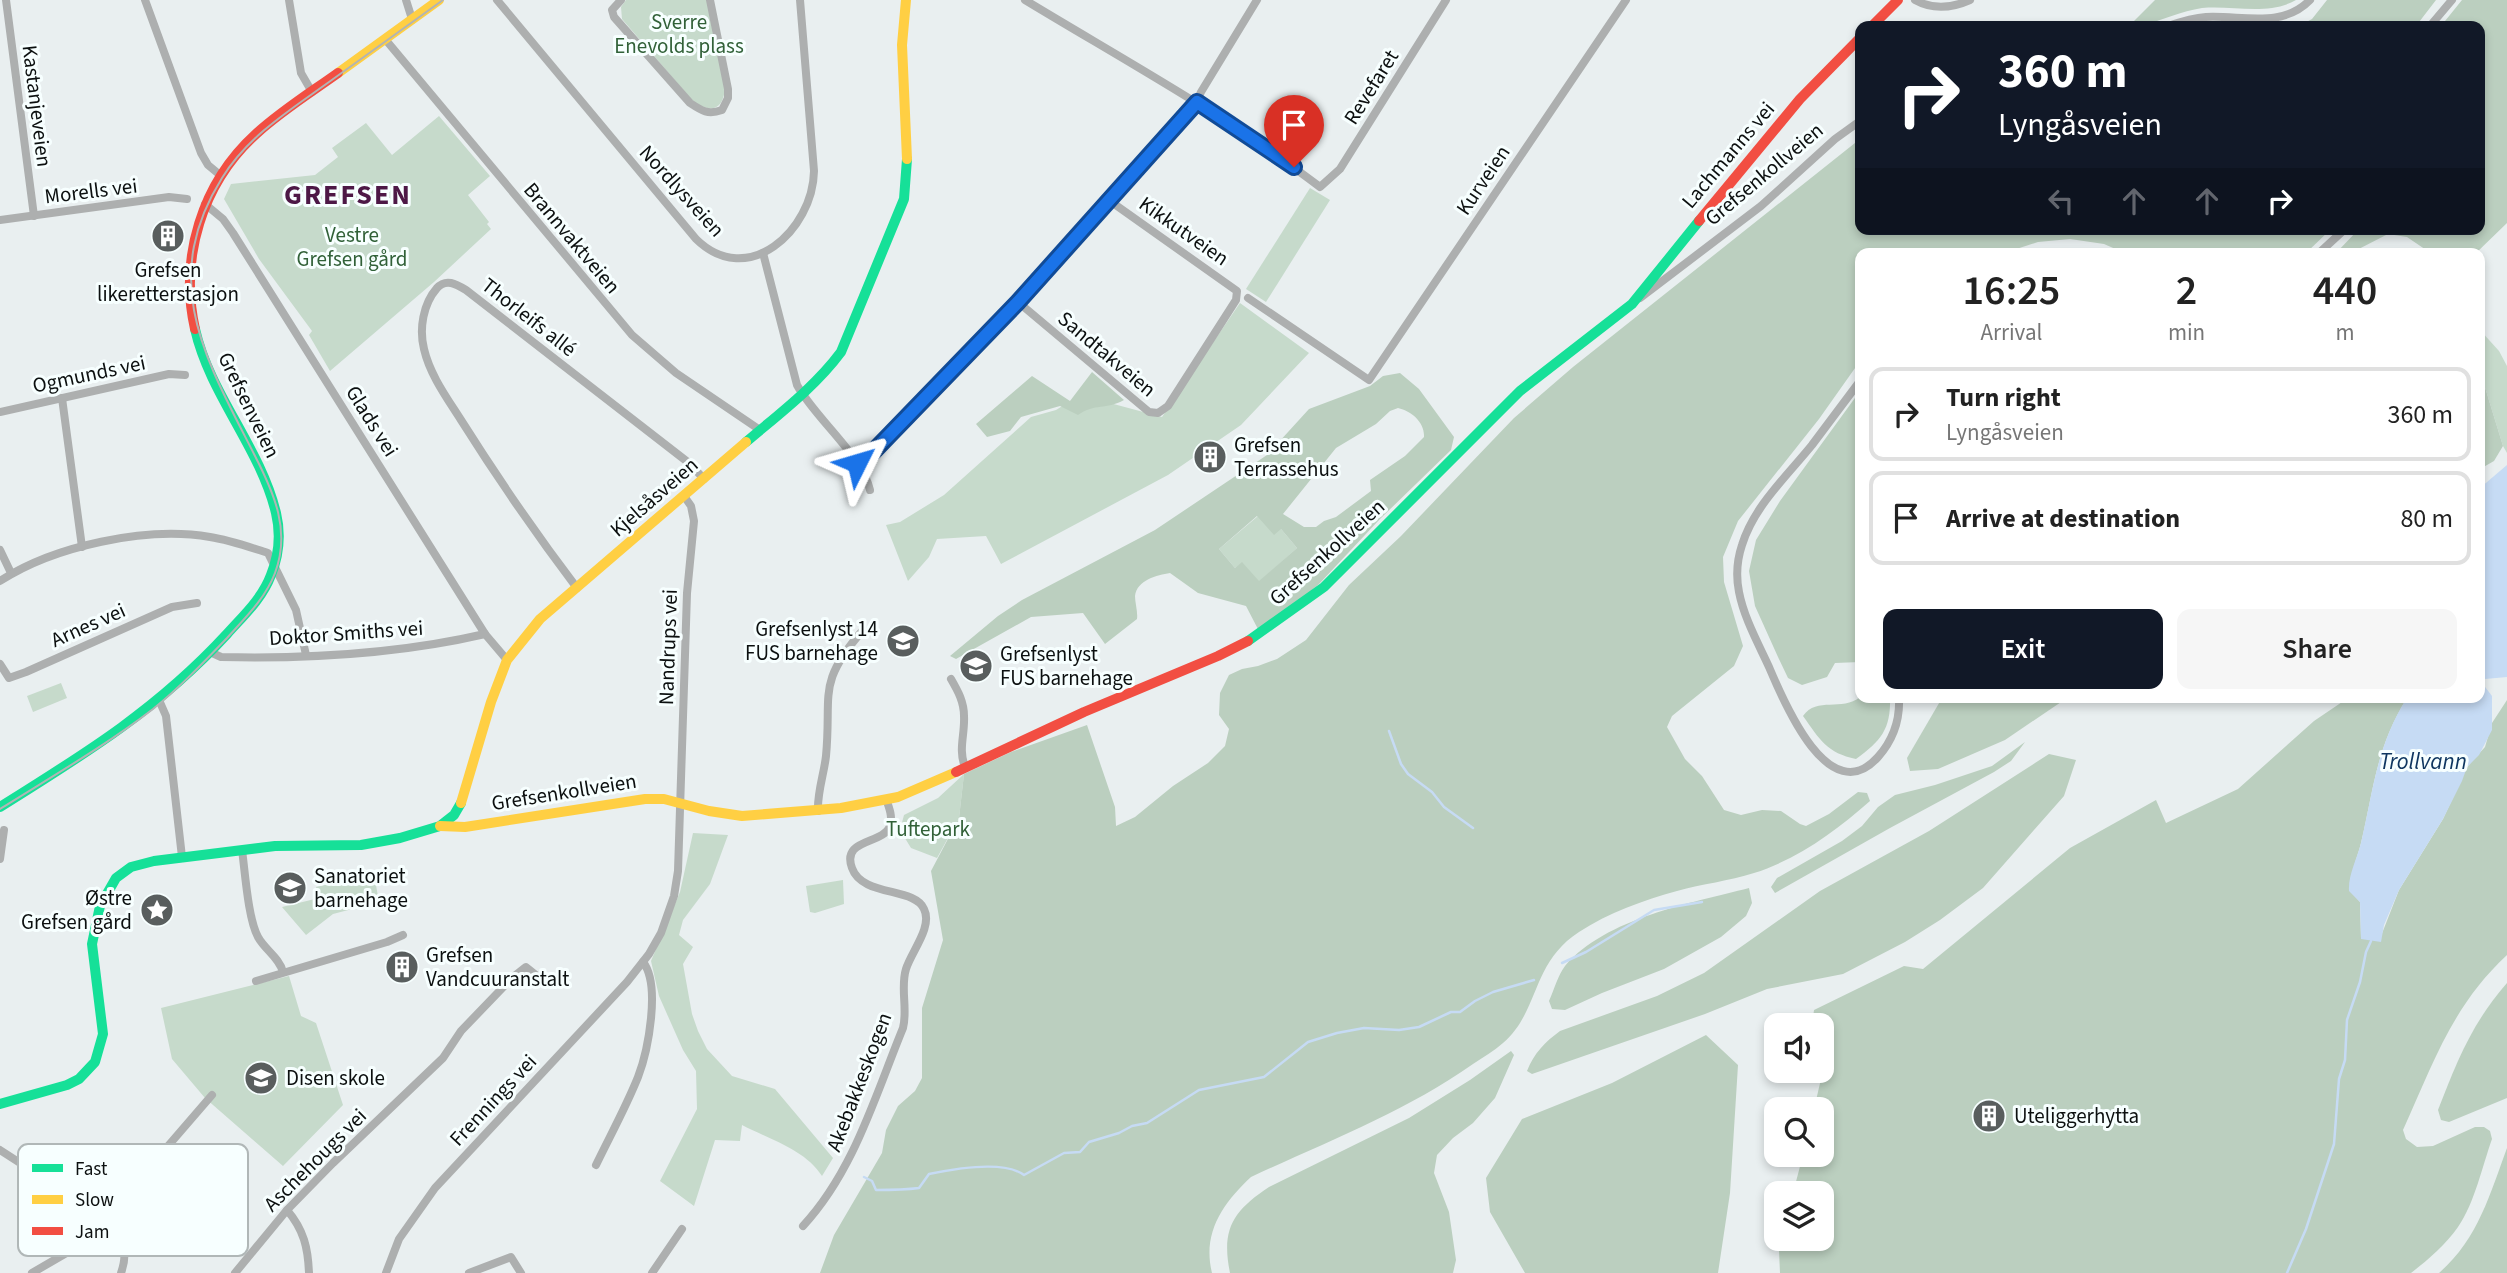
<!DOCTYPE html>
<html lang="en">
<head>
<meta charset="utf-8">
<style>
	:root { --surface:#fff; --page:#f6f6f6; --text:#222; --muted:#767676; --line:#e0e0e0; --accent:#111827 }
	body { margin:0; font-family:"Source Sans 3",sans-serif; background:var(--page); color:var(--text); height:100vh; display:flex; flex-direction:column; font-size:26px; white-space:nowrap }
	* { box-sizing:border-box; margin:0 }
	p { font-size:23px; color:var(--muted) }
	.icon { flex:none; width:38px; height:38px; fill:none; stroke:currentColor; stroke-width:2; stroke-linecap:round; stroke-linejoin:round }
	.map { position:relative; flex:1; overflow:hidden }
	.drawer { position:absolute; left:1855px; top:248px; width:630px; height:455px; display:flex; flex-direction:column; background:var(--surface); border-radius:14px; box-shadow:0 4px 10px #0003 }
	.drawer>* { flex:none }
	.banner { position:absolute; left:1855px; top:21px; width:630px; height:214px; border-radius:14px; box-shadow:0 4px 10px #0003; background:#111827; color:#fff; overflow:hidden }
	.tools { position:absolute; left:1764px; top:1013px; display:grid; gap:14px }
	.tools a { display:grid; place-items:center; width:70px; height:70px; border-radius:14px; background:var(--surface); box-shadow:0 4px 10px #0003; font-size:35px }
	.pin { position:absolute; display:grid; place-items:center; width:60px; height:60px; color:#fff; margin:-72px -30px; border-radius:50% 50% 50% 0; rotate:-45deg; box-shadow:0 0 7px #0007 }
	.pin .icon { rotate:45deg }
	.me { position:absolute; width:77px; margin:-38px; rotate:50deg; stroke-linejoin:round; filter:drop-shadow(0 0 5px #0008) }
	.turn { display:flex; align-items:center; gap:24px; height:147px; padding:0 28px; font-size:32px }
	.turn .icon { width:91px; height:91px; stroke-width:2.5 }
	.turn b { display:block; font-size:49px; line-height:60px }
	.lanes { display:flex; align-items:center; height:66px; padding:0 28px; background:#0003; justify-content:center; gap:35px; direction:ltr }
	.lanes .off { opacity:.35 }
	.eta { display:flex; justify-content:space-evenly; align-items:center; height:119px; text-align:center }
	.eta b { font-size:42px; font-weight:600; line-height:49px }
	.action { display:flex; gap:14px; margin-top:auto; padding:14px 28px }
	.action a { flex:1; height:80px; border-radius:14px; background:var(--accent); color:#fff; font-size:28px; font-weight:600; line-height:80px; text-align:center }
	.action a+a { background:var(--page); color:var(--text) }
	ul { padding:0; list-style:none }
	li { display:flex; align-items:center; gap:21px; height:94px; margin:0 14px 10px; padding:0 14px; border:4px solid var(--line); border-radius:14px }
	li div { flex:1 }
	li b { display:block; font-size:26px }
	li em { font-style:normal }
	.map>svg:first-child { display:block }
</style>
</head>
<body>
<div class="map">
<svg width="2507" height="1273" viewBox="0 0 2507 1273">
	<rect width="100%" height="100%" fill="#e9eff0"/>
	<g fill="#c6dacb">
		<path d="M626,0h81l18,86c-1,25 -15,28 -33,14l-70,-81 -1,-12z"/>
		<polygon points="439,116 490,176 468,195 489,222 487,224 491,229 434,282 330,371 309,335 312,331 259,259 224,199 231,184 315,175 338,157 332,148 366,123 392,155"/>
		<polygon points="1310,188 1330,200 1266,302 1246,289"/>
		<polygon points="1240,303 1309,353 1241,425 1168,475 1001,564 986,536 937,539 929,557 908,581 886,525 900,522 944,495 1031,417 1056,410 1080,395 1162,417"/>
		<polygon points="2480,330 2499,351 2507,366 2507,453 2503,446 2480,371"/>
		<polygon points="1258,516 1281,529 1297,548 1259,582 1242,563 1235,568 1219,549"/>
		<polygon points="61,683 67,698 33,712 27,696"/>
		<polygon points="964,774 959,818 937,858 911,848 900,830 904,815 938,798"/>
		<path d="M693,833l35,2 -18,49 -27,36 -4,15 14,12 -10,17 9,50 6,17 9,18 25,27 43,13 58,69 -11,18c-16,-26 -53,-37 -80,-51l-2,16 -25,-1 -21,66 -34,-25 37,-72 -1,-38 -13,-21 -24,-54 -8,-35 29,-69z"/>
		<polygon points="374,874 379,902 333,914 306,935 282,907 319,898 316,887"/>
		<polygon points="843,880 844,904 815,913 810,912 806,886"/>
		<polygon points="289,976 301,1016 316,1023 343,1105 283,1166 205,1098 172,1059 161,1008"/>
	</g>
	<g fill="#bbcfbf" fill-rule="evenodd">
		<path d="M2155,0h141c-27,16 -64,5 -94,8 -20,3 -41,12 -59,18h-8l-2,-4z"/>
		<polygon points="2327,0 2436,0 2416,26 2299,26 2312,19"/>
		<polygon points="2462,0 2507,0 2507,223 2475,254 2432,254 2407,237 2388,234 2349,254 2335,254 2359,229 2480,229 2480,26 2441,26"/>
		<path d="M1860,139v90h471l-26,25h-178l-23,-10 -34,-5 -32,3 -37,12h-141v107l-41,58 -81,102 -15,36 1,25 19,64 -9,20 -62,50 -5,11 18,32 17,17 22,34 17,5 21,-5 19,1 19,13 6,2 23,-12 29,-22 9,1 3,8c-34,30 -72,58 -116,72 -25,8 -52,11 -77,18 -33,9 -69,22 -98,41 -48,31 -39,79 -76,111 -9,8 -20,14 -30,21 -68,48 -147,78 -222,113 -28,26 -49,56 -39,96h-392l14,-38 48,-82 4,-23 12,-24 17,-15 7,-13v-70l21,-68 -12,-69 28,-53 5,-44 47,-22 76,-27 28,82 1,19 19,-9 38,-31 35,-23 17,-17 4,-17 -10,-14 1,-22 9,-18 13,-6 16,-3 19,-7 29,-19 43,-55 52,-49 113,-118 59,-51z"/>
		<polygon points="2480,371 2503,446 2494,461 2480,469"/>
		<path d="M1092,372l32,28c-18,10 -29,3 -46,15l-18,-9 -39,11 -11,14 -23,6 -11,-13 56,-48 38,25z"/>
		<path d="M1400,373l19,16 35,48 -3,13 -71,69 -61,65 -59,49 -14,-27 -48,-13 -28,-20c-13,2 -33,7 -35,23 0,7 3,16 2,23l-32,25 -22,-31 -52,4 -75,42 -6,-3 48,-40 24,-16 133,-70 112,-75 42,-46 61,-23 13,-10zM1398,408c14,3 27,15 26,29l-19,19 -35,24 1,11 -35,26 -12,4 -8,6h-12l-21,-13 53,-66 40,-24 14,-13zM1257,516l17,19 7,-6 16,19 -38,33 -17,-19 -7,6 -16,-19z"/>
		<polygon points="1860,391 1860,662 1835,663 1827,677 1802,685 1788,678 1778,657 1755,606 1749,571 1756,540 1780,501"/>
		<path d="M1860,697l30,1c1,31 -9,43 -34,61 -29,-6 -36,-19 -53,-43 14,-20 39,-4 57,-19z"/>
		<polygon points="1942,698 2067,698 2005,740 1938,769 1910,771 1907,758"/>
		<path d="M2348,698h59c-31,50 -33,90 -46,145 -4,16 -11,31 -11,48l10,11 1,36 20,-2 18,-46 44,-71 24,-52 18,-20 7,-24 15,-23v255c-55,51 -74,109 -104,175l3,9 11,8 16,-1 42,-19h9l6,4 2,8c-10,28 -17,63 -34,88 -12,17 -30,33 -47,46h-631l-1,-22 3,-12h40v-45l-29,-1 10,-38h19v-45l-8,-1 7,-30 -3,-8h4v-45l-10,-1 2,-15 90,-44 19,3 147,-121 86,-48 10,23 72,-34 76,-68z"/>
		<polygon points="2025,742 2011,761 1994,772 1890,828 1775,893 1771,887 1777,878 1842,841 1862,826 1878,807 1895,795 1935,785 1992,766"/>
		<path d="M2049,754l27,6 -12,36 -81,92 -43,32 -35,22 -62,32 -76,15 -62,25 -173,60 -5,-3c7,-18 18,-29 33,-40l97,-35 47,-23 116,-82 109,-60z"/>
		<path d="M1749,888l3,15 -6,13 -25,21 -57,32 -62,24 -37,17 -13,-1 -3,-8c5,-11 9,-26 16,-35 41,-48 126,-63 184,-78z"/>
		<path d="M2507,983v115l-58,24 -8,-2 -3,-10c19,-49 34,-87 69,-127z"/>
		<polygon points="1706,1035 1738,1065 1730,1193 1718,1273 1525,1273 1490,1212 1486,1178 1522,1119 1612,1083"/>
		<path d="M1511,1051l3,4 -19,43 -22,25 -20,15 -16,17 -3,18 15,39 7,48 -3,13h-223c-9,-44 3,-62 39,-86l140,-69 61,-38z"/>
		<path d="M2507,1148v125h-68c39,-34 51,-79 68,-125z"/>
	</g>
	<path fill="#c6dbf4" d="M2507,465v212l-22,2 -3,4 10,13v34l-13,25 -12,12 -5,14 -19,38 -44,71 -15,35 -3,17 -20,-3 -1,-37 -11,-11c-1,-16 8,-32 12,-48 12,-51 16,-99 46,-145h73v-210z"/>
	<g fill="none" stroke-linecap="round" stroke-linejoin="round">
		<g stroke="#c6dbf4" stroke-width="2.5">
			<polyline points="1389,731 1401,764 1408,774 1432,792 1444,807 1473,828"/>
			<polyline points="1562,963 1586,952 1654,910 1702,902"/>
			<path d="M864,1177l8,4 4,9c15,0 28,0 43,-2l10,-14c24,-5 75,-14 95,1l40,-22 16,-1 9,-10 30,-9 13,-7 15,-3 52,-33 65,-13 44,-35 29,-9 27,-5 35,2 20,-3 32,-15h9l15,-11 18,-9 41,-12"/>
			<polyline points="2287,1273 2306,1229 2334,1144 2339,1079 2345,1060 2347,1020 2360,982 2366,952 2371,941"/>
		</g>
		<g stroke="#adafaf" stroke-width="8">
			<polyline points="6,0 34,216"/>
			<polyline points="145,0 201,153 208,165 220,175"/>
			<polyline points="289,0 301,73 312,92"/>
			<polyline points="406,0 412,19"/>
			<path d="M497,0l199,239c52,51 117,-9 118,-68l-14,-171"/>
			<path d="M621,0l-9,10 2,7 76,86c12,8 18,12 32,7l6,-12v-9l-18,-89"/>
			<path d="M1025,0c99,60 202,116 295,187l20,-18 106,-169"/>
			<path d="M1915,0c18,10 37,8 55,0"/>
			<path d="M2168,26c12,-4 25,-8 38,-9 36,-2 76,12 104,-17"/>
			<polyline points="2430,26 2452,0"/>
			<polyline points="385,39 632,335 676,373 760,430"/>
			<polyline points="205,204 223,219 233,233 485,634 507,660"/>
			<polyline points="0,220 169,197 187,199"/>
			<path d="M763,253l34,132c18,33 65,70 73,105"/>
			<polyline points="2041,254 2063,252 2086,254"/>
			<polyline points="2318,254 2345,229"/>
			<polyline points="1248,298 1369,380 1626,0"/>
			<polyline points="1640,298 1761,206 1835,139 1860,121"/>
			<polyline points="1018,302 1149,412 1158,413 1168,406 1236,300 1237,291 1110,201"/>
			<path d="M1860,381c-16,21 -32,43 -48,64 -25,31 -58,61 -70,100 -5,15 -6,32 -3,47 5,26 19,51 30,75 14,33 60,145 109,90 15,-17 22,-37 21,-59"/>
			<polyline points="62,398 82,547"/>
			<polyline points="0,412 169,374 185,375"/>
			<path d="M857,463l14,-10c85,-88 170,-176 252,-267 23,-25 66,-65 78,-94l56,-92"/>
			<polyline points="0,550 11,573"/>
			<path d="M0,581c54,-35 146,-55 210,-44 20,3 39,10 58,16l28,57 10,45"/>
			<path d="M577,588c-41,-54 -80,-111 -116,-168 -14,-22 -31,-45 -37,-71 -5,-20 -1,-45 13,-61 9,-10 19,-4 29,2l223,173 15,16"/>
			<path d="M210,652l11,5c88,2 178,-3 264,-23"/>
			<polyline points="0,664 9,678 26,672 172,607 197,603"/>
			<path d="M951,679c7,12 13,23 13,37 1,19 -6,33 1,51"/>
			<polyline points="159,700 166,716 182,857"/>
			<path d="M818,811c-1,-18 6,-37 8,-55 6,-63 -10,-72 37,-126"/>
			<path d="M242,850c3,21 6,69 16,87 7,13 21,20 25,35"/>
			<polyline points="0,859 4,830"/>
			<polyline points="256,981 387,942 403,935"/>
			<path d="M0,1150l107,69c16,17 22,31 14,54"/>
			<path d="M596,1165c14,-29 30,-58 42,-88 10,-26 23,-92 5,-115"/>
			<path d="M287,1210c17,20 21,38 22,63"/>
			<path d="M803,1226c51,-55 72,-130 100,-198 5,-19 -3,-40 3,-59 5,-17 27,-42 18,-60 -9,-22 -62,-12 -72,-41 -11,-30 31,-23 38,-42 3,-9 -1,-19 -4,-27"/>
			<polyline points="32,1273 75,1248 92,1234 212,1095"/>
			<polyline points="235,1273 287,1210 333,1163 443,1058 461,1031 512,978 526,967 541,979"/>
			<polyline points="386,1273 399,1239 435,1188 627,982 649,954 661,933 674,896 678,871 687,593 694,521 691,506 684,496"/>
			<polyline points="469,1273 511,1257 521,1273"/>
			<polyline points="652,1273 682,1229"/>
		</g>
		<g stroke="#16e098" stroke-width="10">
			<path d="M746,442c33,-28 69,-55 95,-90l63,-153 3,-40"/>
			<polyline points="1248,641 1324,587 1520,391 1632,304 1699,221"/>
			<path d="M0,807c85,-53 158,-98 227,-173 16,-18 35,-35 44,-59 8,-20 10,-41 5,-62 -16,-66 -66,-118 -81,-184"/>
			<polyline points="0,1104 67,1085 79,1079 95,1062 103,1034 92,944 100,906 116,878 131,867 154,861 275,846 361,845 400,838 440,826 454,815 461,803"/>
		</g>
		<g stroke="#ffcf43" stroke-width="10">
			<polyline points="906,0 902,45 907,159"/>
			<polyline points="338,73 439,0"/>
			<polyline points="461,803 491,702 507,660 540,619 746,442"/>
			<polyline points="440,826 465,827 645,799 664,799 709,811 742,816 841,808 898,797 956,772"/>
		</g>
		<g stroke="#f24e42" stroke-width="10">
			<polyline points="1872,26 1898,0"/>
			<polyline points="1699,221 1800,99 1860,38"/>
			<path d="M195,329c-16,-71 7,-146 61,-195 25,-23 54,-41 82,-61"/>
			<polyline points="956,772 1084,712 1218,656 1248,641"/>
		</g>
		<path stroke="#b2b4b4" stroke-width="2" d="M0,809c51,-32 105,-63 153,-100 27,-22 50,-46 74,-71 18,-20 38,-39 48,-65 16,-42 -1,-80 -20,-117 -48,-95 -98,-174 -33,-278 26,-42 68,-68 107,-96 38,-27 76,-55 114,-82"/>
	</g>
	<g fill="none" stroke-linecap="round" stroke-linejoin="round">
		<defs>
			<polyline id="route" points="857,463 872,453 1018,302 1197,102 1294,167"/>
		</defs>
		<use href="#route" stroke="#114b97" stroke-width="18"/>
		<use href="#route" stroke="#1a73e8" stroke-width="12"/>
	</g>
	<defs>
		<symbol id="building-disc" viewBox="-11 -11 22 22"><circle r="9.5" fill="#595e5e" stroke="#f7ffff"/><path d="M-4-6H4V6H1V3H-1V6H-4ZM-2.5-4.3h1.7v1.8h-1.7ZM.8-4.3h1.7v1.8H.8ZM-2.5-1h1.7V.8h-1.7ZM.8-1h1.7V.8H.8Z" fill="#fff"/></symbol>
		<symbol id="school-disc" viewBox="-11 -11 22 22"><circle r="9.5" fill="#595e5e" stroke="#f7ffff"/><path d="M0-5L7-2L0 1L-7-2ZM-4 1L0 2.5L4 1V4Q0 6-4 4Z" fill="#fff"/></symbol>
		<symbol id="sight-disc" viewBox="-11 -11 22 22"><circle r="9.5" fill="#595e5e" stroke="#f7ffff"/><path d="M0-6L1.8-2.2L6-1.7L2.9 1.2L3.7 5.4L0 3.3L-3.7 5.4L-2.9 1.2L-6-1.7L-1.8-2.2Z" fill="#fff"/></symbol>
	</defs>
	<g fill-rule="evenodd">
		<use href="#building-disc" x="149" y="217" width="38" height="38"/>
		<use href="#building-disc" x="1191" y="438" width="38" height="38"/>
		<use href="#school-disc" x="884" y="622" width="38" height="38"/>
		<use href="#school-disc" x="957" y="647" width="38" height="38"/>
		<use href="#school-disc" x="271" y="869" width="38" height="38"/>
		<use href="#sight-disc" x="138" y="891" width="38" height="38"/>
		<use href="#building-disc" x="383" y="948" width="38" height="38"/>
		<use href="#school-disc" x="242" y="1059" width="38" height="38"/>
		<use href="#building-disc" x="1970" y="1097" width="38" height="38"/>
	</g>
	<g text-anchor="middle" dominant-baseline="central" stroke-width="6" stroke-linejoin="round" paint-order="stroke">
		<g font-size="21" fill="#316138" stroke="#f7ffff">
			<text x="679" y="22">Sverre<tspan x="679" dy="24">Enevolds plass</tspan></text>
			<text x="352" y="235">Vestre<tspan x="352" dy="24">Grefsen gård</tspan></text>
			<text x="928" y="829">Tuftepark</text>
		</g>
		<g font-size="21" fill="#0c1010" stroke="#f7ffff">
			<text transform="translate(1371 87) rotate(-58)">Revefaret</text>
			<text transform="translate(37 106) rotate(83)">Kastanjeveien</text>
			<text transform="translate(1728 155) rotate(-50)">Lachmanns vei</text>
			<text transform="translate(1764 174) rotate(-40)">Grefsenkollveien</text>
			<text transform="translate(1483 180) rotate(-56)">Kurveien</text>
			<text transform="translate(91 191) rotate(-7)">Morells vei</text>
			<text transform="translate(682 191) rotate(48)">Nordlysveien</text>
			<text transform="translate(1184 231) rotate(35)">Kikkutveien</text>
			<text transform="translate(572 238) rotate(50)">Brannvaktveien</text>
			<text transform="translate(529 317) rotate(38)">Thorleifs allé</text>
			<text transform="translate(1107 354) rotate(40)">Sandtakveien</text>
			<text transform="translate(89 374) rotate(-12)">Ogmunds vei</text>
			<text transform="translate(249 405) rotate(64)">Grefsenveien</text>
			<text transform="translate(372 421) rotate(58)">Glads vei</text>
			<text transform="translate(654 497) rotate(-41)">Kjelsåsveien</text>
			<text transform="translate(1327 552) rotate(-42)">Grefsenkollveien</text>
			<text transform="translate(88 625) rotate(-24)">Arnes vei</text>
			<text transform="translate(346 633) rotate(-4)">Doktor Smiths vei</text>
			<text transform="translate(668 647) rotate(-88)">Nandrups vei</text>
			<text transform="translate(564 792) rotate(-9)">Grefsenkollveien</text>
			<text transform="translate(859 1082) rotate(-69)">Akebakkeskogen</text>
			<text transform="translate(493 1100) rotate(-47)">Frennings vei</text>
			<text transform="translate(315 1160) rotate(-45)">Aschehougs vei</text>
		</g>
		<g font-size="21" fill="#0c1010" stroke="#f7ffff" text-anchor="start">
			<text x="168" y="270" text-anchor="middle">Grefsen<tspan x="168" dy="24">likeretterstasjon</tspan></text>
			<text x="1234" y="445">Grefsen<tspan x="1234" dy="24">Terrassehus</tspan></text>
			<text x="878" y="629" text-anchor="end">Grefsenlyst 14<tspan x="878" dy="24">FUS barnehage</tspan></text>
			<text x="1000" y="654">Grefsenlyst<tspan x="1000" dy="24">FUS barnehage</tspan></text>
			<text x="314" y="876">Sanatoriet<tspan x="314" dy="24">barnehage</tspan></text>
			<text x="132" y="898" text-anchor="end">Østre<tspan x="132" dy="24">Grefsen gård</tspan></text>
			<text x="426" y="955">Grefsen<tspan x="426" dy="24">Vandcuuranstalt</tspan></text>
			<text x="286" y="1078">Disen skole</text>
			<text x="2014" y="1116">Uteliggerhytta</text>
		</g>
		<g font-size="23" font-style="italic" fill="#0f3660" stroke="#f7ffff">
			<text x="2423" y="761">Trollvann</text>
		</g>
		<g font-size="28" font-weight="bold" letter-spacing="2" fill="#4d1846" stroke="#f7ffff">
			<text x="348" y="195">GREFSEN</text>
		</g>
	</g>
	<rect x="18" y="1144" width="230" height="112" rx="10" fill="#f7ffff" stroke="#b0b7b7" stroke-width="2"/>
	<rect x="32" y="1164" width="31" height="8" fill="#16e098"/>
	<rect x="32" y="1195" width="31" height="9" fill="#ffcf43"/>
	<rect x="32" y="1227" width="31" height="8" fill="#f24e42"/>
	<g font-size="19" fill="#0c1010">
		<text x="75" y="1175">Fast</text>
		<text x="75" y="1206">Slow</text>
		<text x="75" y="1238">Jam</text>
	</g>
</svg>
<div class="tools">
<a><svg class="icon" aria-label="sound" viewBox="0 0 24 24"><path d="M4 9h4l5-4v14l-5-4H4zM17 9q2 3 0 6"/></svg></a>
<a><svg class="icon" aria-label="search" viewBox="0 0 24 24"><circle cx="10" cy="10" r="6"/><path d="M15 15l6 6"/></svg></a>
<a><svg class="icon" aria-label="layers" viewBox="0 0 24 24"><path d="M12 4l9 5-9 5-9-5zM3 14l9 5 9-5"/></svg></a>
</div>
<div class="pin" style="left:1294px;top:167px;background:#d93025"><svg class="icon" aria-label="arrive" viewBox="0 0 24 24"><path d="M6 21V4h12l-3 4 3 4H6"/></svg></div>
<svg class="me" style="left:857px;top:463px" viewBox="-20 -20 40 40"><path d="M0-17L14 15 0 8-14 15z" fill="#1a73e8" stroke="#fff" stroke-width="4"/></svg>
<div class="banner">
<div class="turn"><svg class="icon" aria-label="right" viewBox="0 0 24 24"><path d="M7 20v-9h11M14 6l5 5-5 5"/></svg><div><b>360 m</b>Lyngåsveien</div></div>
<div class="lanes"><svg class="icon off" aria-label="left" viewBox="0 0 24 24"><path d="M17 20v-9H6M10 6l-5 5 5 5"/></svg><svg class="icon off" aria-label="ahead" viewBox="0 0 24 24"><path d="M12 20V5M6 11l6-6 6 6"/></svg><svg class="icon off" aria-label="ahead" viewBox="0 0 24 24"><path d="M12 20V5M6 11l6-6 6 6"/></svg><svg class="icon" aria-label="right" viewBox="0 0 24 24"><path d="M7 20v-9h11M14 6l5 5-5 5"/></svg></div>
</div>
<section class="drawer">
<div class="eta">
<div><b>16:25</b><p>Arrival</p></div>
<div><b>2</b><p>min</p></div>
<div><b>440</b><p>m</p></div>
</div>
<ul>
<li><svg class="icon" aria-label="right" viewBox="0 0 24 24"><path d="M7 20v-9h11M14 6l5 5-5 5"/></svg><div><b>Turn right</b><p>Lyngåsveien</p></div><em>360 m</em></li>
<li><svg class="icon" aria-label="arrive" viewBox="0 0 24 24"><path d="M6 21V4h12l-3 4 3 4H6"/></svg><div><b>Arrive at destination</b></div><em>80 m</em></li>
</ul>
<div class="action"><a>Exit</a><a>Share</a></div>
</section>
</div>
</body>
</html>
